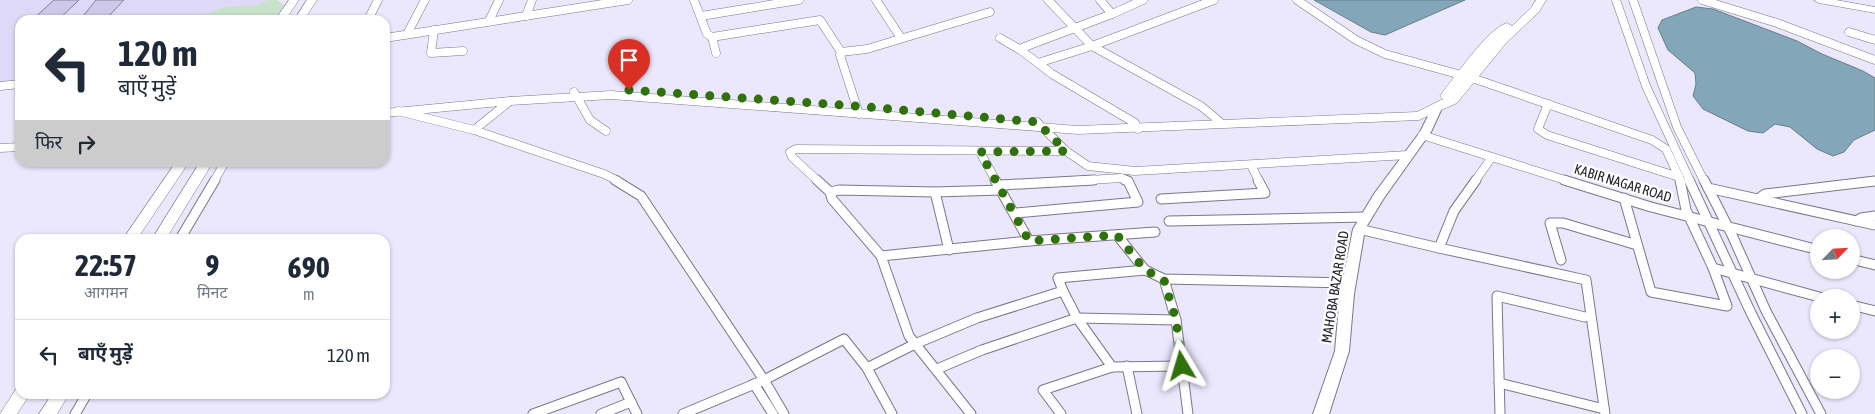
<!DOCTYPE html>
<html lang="hi">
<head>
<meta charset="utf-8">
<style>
	:root { --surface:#fff; --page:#f2f2f3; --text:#1f2937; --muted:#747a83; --line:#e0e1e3 }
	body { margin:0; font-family:"Asap Condensed","Noto Sans Devanagari",sans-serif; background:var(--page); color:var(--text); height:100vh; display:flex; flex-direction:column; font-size:19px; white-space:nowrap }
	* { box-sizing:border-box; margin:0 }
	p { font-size:16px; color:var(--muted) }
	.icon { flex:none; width:28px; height:28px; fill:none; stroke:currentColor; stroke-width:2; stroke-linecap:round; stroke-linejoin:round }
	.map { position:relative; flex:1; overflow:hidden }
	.details { position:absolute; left:15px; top:234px; width:375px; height:165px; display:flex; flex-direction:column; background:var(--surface); border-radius:15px; box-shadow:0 1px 4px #0004 }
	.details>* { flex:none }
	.top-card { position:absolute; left:15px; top:15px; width:375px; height:152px; border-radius:15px; box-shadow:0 1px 4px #0004; background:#fff; color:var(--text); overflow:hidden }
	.needle { width:32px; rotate:65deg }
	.buttons { position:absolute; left:1810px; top:229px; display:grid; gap:10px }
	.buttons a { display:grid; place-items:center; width:50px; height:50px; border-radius:50%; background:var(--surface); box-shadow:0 1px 4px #0004; font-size:25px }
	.pin { position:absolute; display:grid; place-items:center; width:42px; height:42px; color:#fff; margin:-51px -21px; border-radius:50% 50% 50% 0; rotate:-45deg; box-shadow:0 0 5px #0007 }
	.pin .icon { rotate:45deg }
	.me { position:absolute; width:55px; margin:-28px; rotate:353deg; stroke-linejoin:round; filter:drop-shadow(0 0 4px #0008) }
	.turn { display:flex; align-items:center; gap:18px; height:105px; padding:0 20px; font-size:22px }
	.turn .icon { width:65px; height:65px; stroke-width:2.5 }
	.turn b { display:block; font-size:35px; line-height:42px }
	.then { display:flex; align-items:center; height:48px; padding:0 20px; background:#0003; gap:10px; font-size:19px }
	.eta { display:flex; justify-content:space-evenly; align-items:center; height:85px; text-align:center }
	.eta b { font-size:30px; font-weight:700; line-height:35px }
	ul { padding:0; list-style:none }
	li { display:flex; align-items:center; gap:15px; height:70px; padding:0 20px; border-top:1px solid var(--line) }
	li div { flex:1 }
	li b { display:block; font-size:19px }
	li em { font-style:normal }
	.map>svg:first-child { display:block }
</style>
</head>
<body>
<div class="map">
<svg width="1875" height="414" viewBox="0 0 1875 414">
	<rect width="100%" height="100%" fill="#ebe7fd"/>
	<polygon fill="#ded9f6" points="0,0 277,0 264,20 20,20 20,82 0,85"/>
	<polygon fill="#c8e3c9" points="270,0 277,0 284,5 273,20 227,20 228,17 220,20 195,20 224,7 256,5"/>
	<g fill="#83a7b9" stroke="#657e8d">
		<polygon points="1314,0 1465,0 1385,35 1371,32"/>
		<polygon points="1696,7 1713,9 1797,41 1822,54 1863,71 1875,78 1875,130 1854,140 1844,152 1833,156 1817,149 1790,127 1775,124 1763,133 1748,131 1703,109 1693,96 1696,84 1695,73 1668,50 1658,28 1662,20"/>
	</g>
	<g fill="#cec8ea" stroke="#848194">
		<polygon points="54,0 79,0 58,20 32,20"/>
		<polygon points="96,0 124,0 106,19 80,20"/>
	</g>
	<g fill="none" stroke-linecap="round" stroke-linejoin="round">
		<defs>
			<g id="street-far1">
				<polyline points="694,0 707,34 712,37 716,53"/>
				<polyline points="876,0 901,38"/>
				<polyline points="1048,0 1092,46 1201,106 1219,121"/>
				<polyline points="1100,0 1112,14"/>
				<polyline points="1297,0 1356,40 1385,54 1472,78 1652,140 1666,149 1679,177"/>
				<polyline points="1616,0 1646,86 1690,181"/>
				<polyline points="1633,0 1677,127 1704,181"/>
				<polyline points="1702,0 1777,23 1875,60"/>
				<polyline points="526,16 532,0"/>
				<polyline points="701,16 799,0"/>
				<polyline points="368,20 378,0"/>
				<polyline points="489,21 499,0"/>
				<polyline points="434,30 431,53 463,51"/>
				<polyline points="1849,32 1875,40"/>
				<polyline points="407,34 425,0"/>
				<polyline points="712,37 820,20 841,52 840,55 859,114"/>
				<polyline points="385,38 628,0"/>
				<polyline points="1000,38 1019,49"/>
				<polyline points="841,52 867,49 990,12"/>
				<polyline points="1038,63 1019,49 1112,14 1143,0"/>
				<polyline points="0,86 20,84"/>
				<polyline points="574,92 590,120 606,131"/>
				<polyline points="1548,104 1538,129 1547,135 1679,177 1680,181"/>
				<polyline points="398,111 474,130 604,174 618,181"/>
				<polyline points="1037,122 1066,151 1088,166 1135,171 1408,155"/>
				<polyline points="1138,129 1135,123 1052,74 1038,63 1092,46 1214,0"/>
				<polyline points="474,130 510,101"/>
				<polyline points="1422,135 1568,181"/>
				<polyline points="0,148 20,147"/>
				<polyline points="980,152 996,181"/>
				<polyline points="1251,165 1259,181"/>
				<polyline points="214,181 225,162"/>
				<polyline points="818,181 792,157 790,152 796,149 1066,151"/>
				<polyline points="1072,181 1122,178 1128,181"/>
				<polyline points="1475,181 1492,157"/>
			</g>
			<g id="street">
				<polyline points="615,180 641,196 764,380 784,414"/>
				<polyline points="817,180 830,192 832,199 881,256 909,336 971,414"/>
				<polyline points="995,180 1029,241"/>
				<polyline points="1476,180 1454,211 1439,248 1586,280 1605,414"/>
				<polyline points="1564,180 1651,207 1819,250"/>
				<polyline points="1689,180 1751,313 1802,414"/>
				<polyline points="1704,180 1732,235 1766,311 1821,414"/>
				<polyline points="1000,185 1094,180"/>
				<polyline points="1708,188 1875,225"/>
				<polyline points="830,192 839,190 935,192 1002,190"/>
				<polyline points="935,192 949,250"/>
				<polyline points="1624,198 1651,292 1727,306 1713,268 1686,210 1680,180"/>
				<polyline points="1161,199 1265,193 1258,180"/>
				<polyline points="1758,199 1765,194 1875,181"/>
				<polyline points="1015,213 1138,202 1128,181 1125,180"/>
				<polyline points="1169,221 1366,217"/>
				<polyline points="1856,221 1861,218 1875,216"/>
				<polyline points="1359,229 1439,248"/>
				<polyline points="1117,235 1145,270 1164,279 1349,283"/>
				<polyline points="180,239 215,180"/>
				<polyline points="881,256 1029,241 1155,232"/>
				<polyline points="1851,259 1875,265"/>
				<polyline points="1561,260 1550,223 1563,223 1637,245"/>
				<polyline points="1713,268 1823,298"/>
				<polyline points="1164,279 1176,320 1188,414"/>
				<polyline points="1063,291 1077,318 1112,367"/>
				<polyline points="1851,305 1875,311"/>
				<polyline points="1127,366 1137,414"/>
				<polyline points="867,368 915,344 977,318 1063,291 1058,278 1145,270"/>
				<polyline points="937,369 982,350 1077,318 1176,320"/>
				<polyline points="1499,383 1604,409"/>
				<polyline points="754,384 773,414"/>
				<polyline points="75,414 87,394"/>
				<polyline points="533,414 621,382 637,414"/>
				<polyline points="601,414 631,402"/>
				<polyline points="683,414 764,380 844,339 867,368 892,414"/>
				<polyline points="1061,414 1043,390 1112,367 1182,366"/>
				<polyline points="1500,414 1497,296 1585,317"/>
			</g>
			<polygon id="secondary" points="1437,105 1442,108 1431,132 1384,198 1365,229 1354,294 1349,351 1329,414 1313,414 1335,351 1340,294 1353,229 1374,194 1420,132 1432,108"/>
			<g id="primary">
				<polygon points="289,0 299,0 285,20 275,20"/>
				<polygon points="307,0 317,0 304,20 294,20"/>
				<path d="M1536,0h10l-7,12 -32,30 -50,61 -38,17 -341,14 -467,-35 -101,6 -125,12v-8l125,-12 101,-6 467,35 339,-14 26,-13 -3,-3 2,-3c13,-16 46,-65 65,-70l5,3 19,-18z"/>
				<polygon points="1814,0 1836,0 1875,7 1875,13 1819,3"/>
				<polygon points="176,162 189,162 137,239 123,239"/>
				<polygon points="200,162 213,162 166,239 152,239"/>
				<polygon points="20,388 20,394 30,394 17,414 0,414 16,389"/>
				<polygon points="52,394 69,394 57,414 39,414"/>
			</g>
		</defs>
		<use href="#street-far1" stroke="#7a778a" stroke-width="9"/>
		<use href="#street" stroke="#7a778a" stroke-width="11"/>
		<use href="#secondary" stroke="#7a778a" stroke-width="2"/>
		<use href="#primary" stroke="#7a778a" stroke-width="1"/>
		<use href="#street-far1" stroke="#fff" stroke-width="8"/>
		<use href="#street" stroke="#fff" stroke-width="9"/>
		<use href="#secondary" fill="#fff" fill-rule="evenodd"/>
		<use href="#primary" fill="#fff" fill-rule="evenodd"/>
	</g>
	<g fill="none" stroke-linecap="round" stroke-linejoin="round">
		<polyline stroke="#31710a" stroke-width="9" stroke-dasharray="0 16.2" points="629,90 856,106 1037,122 1066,151 980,152 1029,241 1117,235 1145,270 1164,280 1176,320 1182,366"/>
	</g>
	<g text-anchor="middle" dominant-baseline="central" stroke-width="4.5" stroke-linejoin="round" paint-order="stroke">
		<g font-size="14" fill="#201e26" stroke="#fff">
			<text transform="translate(1623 183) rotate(17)">KABIR NAGAR ROAD</text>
			<text transform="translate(1335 287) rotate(-81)">MAHOBA BAZAR ROAD</text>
		</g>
	</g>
</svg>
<div class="buttons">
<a><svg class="needle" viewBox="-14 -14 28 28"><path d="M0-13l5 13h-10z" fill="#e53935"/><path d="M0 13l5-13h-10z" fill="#747a83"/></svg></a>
<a>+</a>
<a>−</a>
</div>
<div class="pin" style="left:629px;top:90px;background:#d93025"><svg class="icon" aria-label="arrive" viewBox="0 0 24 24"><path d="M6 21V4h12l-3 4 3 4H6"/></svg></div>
<svg class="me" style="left:1182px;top:366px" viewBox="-20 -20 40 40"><path d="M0-17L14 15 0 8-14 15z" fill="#31710a" stroke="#fff" stroke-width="4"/></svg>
<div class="top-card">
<div class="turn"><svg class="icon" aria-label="left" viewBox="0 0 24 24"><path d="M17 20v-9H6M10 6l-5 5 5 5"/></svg><div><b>120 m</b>बाएँ मुड़ें</div></div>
<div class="then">फिर<svg class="icon" aria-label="right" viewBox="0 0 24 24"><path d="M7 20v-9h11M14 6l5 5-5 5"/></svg></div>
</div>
<section class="details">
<div class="eta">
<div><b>22:57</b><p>आगमन</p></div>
<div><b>9</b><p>मिनट</p></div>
<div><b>690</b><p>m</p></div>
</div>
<ul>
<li><svg class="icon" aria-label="left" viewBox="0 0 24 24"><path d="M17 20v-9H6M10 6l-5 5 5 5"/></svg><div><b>बाएँ मुड़ें</b></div><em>120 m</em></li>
</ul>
</section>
</div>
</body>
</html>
